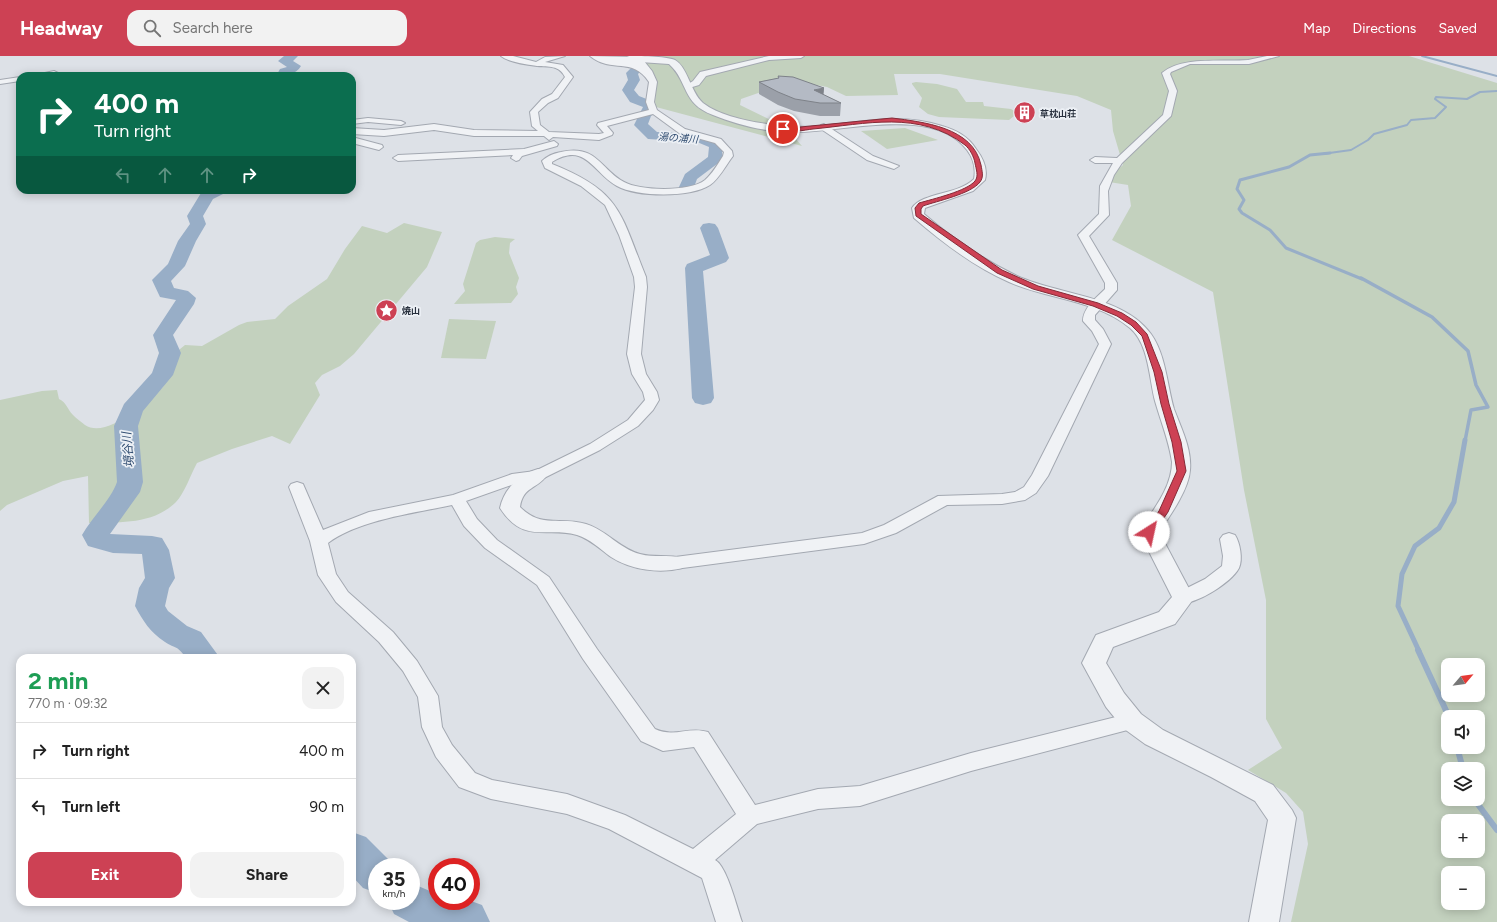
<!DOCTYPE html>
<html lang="en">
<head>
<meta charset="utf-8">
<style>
	:root { --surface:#fff; --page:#f2f2f2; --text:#222; --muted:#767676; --line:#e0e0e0; --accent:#cd4154 }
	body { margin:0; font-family:Figtree,"Noto Sans JP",sans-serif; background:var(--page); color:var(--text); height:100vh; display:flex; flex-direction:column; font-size:15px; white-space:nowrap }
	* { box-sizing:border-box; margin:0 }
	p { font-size:13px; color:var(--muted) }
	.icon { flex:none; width:22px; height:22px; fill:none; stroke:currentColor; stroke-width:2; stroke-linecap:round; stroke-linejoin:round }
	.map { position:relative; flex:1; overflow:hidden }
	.details { position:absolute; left:16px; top:598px; width:340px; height:252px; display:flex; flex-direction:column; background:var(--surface); border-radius:12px; box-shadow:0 2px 10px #0003 }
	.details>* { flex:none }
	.hud { position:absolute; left:16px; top:16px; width:340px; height:122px; border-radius:12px; box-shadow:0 2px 10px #0003; background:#0b6e4f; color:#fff; overflow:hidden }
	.needle { width:26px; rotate:61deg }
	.tools { position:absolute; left:1441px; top:602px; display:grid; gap:8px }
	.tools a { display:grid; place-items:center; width:44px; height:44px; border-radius:8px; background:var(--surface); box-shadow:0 2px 10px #0003; font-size:20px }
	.speed { position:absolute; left:368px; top:802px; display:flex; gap:8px; font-size:20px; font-weight:700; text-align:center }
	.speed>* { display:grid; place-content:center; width:52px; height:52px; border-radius:50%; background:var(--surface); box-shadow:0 2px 10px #0003; line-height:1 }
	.speed small { font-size:10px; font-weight:400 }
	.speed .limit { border:6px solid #d22; background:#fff; color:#111 }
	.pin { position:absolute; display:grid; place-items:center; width:34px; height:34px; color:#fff; margin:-17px; border:2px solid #fff; border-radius:50%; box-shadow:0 1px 4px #0007 }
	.me { position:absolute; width:44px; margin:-22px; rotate:35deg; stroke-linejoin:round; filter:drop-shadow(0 0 3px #0008) }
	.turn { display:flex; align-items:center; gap:14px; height:84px; padding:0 12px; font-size:18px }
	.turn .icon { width:52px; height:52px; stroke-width:2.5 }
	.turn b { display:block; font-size:28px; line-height:34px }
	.lanes { display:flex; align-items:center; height:38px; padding:0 12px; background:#0003; justify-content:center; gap:20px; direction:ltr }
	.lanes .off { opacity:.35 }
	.round { display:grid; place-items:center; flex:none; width:42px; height:42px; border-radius:12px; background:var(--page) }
	.overview { display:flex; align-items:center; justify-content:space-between; height:68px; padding:0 12px }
	h1 { font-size:24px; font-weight:700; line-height:30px; color:#1e9e55 }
	.primary-button { display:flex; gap:8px; margin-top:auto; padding:8px 12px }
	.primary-button a { flex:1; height:46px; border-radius:12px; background:var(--accent); color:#fff; font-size:16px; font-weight:700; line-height:46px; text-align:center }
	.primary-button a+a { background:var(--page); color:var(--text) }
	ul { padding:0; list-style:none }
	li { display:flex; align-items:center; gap:12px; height:56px; padding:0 12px; border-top:1px solid var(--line) }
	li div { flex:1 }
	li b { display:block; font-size:15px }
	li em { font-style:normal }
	header { display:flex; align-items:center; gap:24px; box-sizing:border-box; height:56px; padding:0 20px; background:var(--accent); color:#fff }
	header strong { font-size:19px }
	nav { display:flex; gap:22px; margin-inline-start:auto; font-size:14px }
	.search { width:280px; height:36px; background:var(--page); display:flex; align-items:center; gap:10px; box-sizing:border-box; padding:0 14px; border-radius:12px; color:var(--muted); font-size:15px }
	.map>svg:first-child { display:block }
</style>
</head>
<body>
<header>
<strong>Headway</strong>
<div class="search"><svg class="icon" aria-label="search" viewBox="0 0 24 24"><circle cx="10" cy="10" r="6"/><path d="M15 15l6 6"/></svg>Search here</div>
<nav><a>Map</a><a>Directions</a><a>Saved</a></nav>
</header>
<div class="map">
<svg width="1497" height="866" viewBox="0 0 1497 866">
	<rect width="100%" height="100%" fill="#dde1e7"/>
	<g fill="#c3d1be" fill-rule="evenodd">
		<path d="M635,0h774l88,27v839h-206l17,-78 -5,-32 -17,-19 -38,-23 34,-22 -16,-29v-119l-22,-110 -31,-198 -101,-52 19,-34 -3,-21 -19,-3 7,-11 7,-6 -10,-34 -2,-21 -34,-14 -137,-22h-46l4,21 -52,1 -19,-9 -21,-4 -22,1 -43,15 -1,6 45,22 17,19 -146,-39c-2,-7 0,-10 0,-18 1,-16 -9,-25 -21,-33zM1448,609h30v30h-30zM1448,661h30v30h-30zM1448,713h30v30h-30zM1448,765h30v30h-30zM1448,817h30v30h-30z"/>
		<polygon points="916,26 937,28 957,33 966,46 983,46 984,50 1011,53 1014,55 1014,60 1009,64 939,61 928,58 919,51 922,42 912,28 912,27"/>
		<polygon points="905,72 938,84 887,93 861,75"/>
		<path d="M404,167l38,9 -15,35 -73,87 -14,12 -18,9 -7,8 5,12 -30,49 -18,-8 -40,13 -35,14c-6,11 -13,31 -21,39 -23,23 -57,20 -87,21l-1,-47 -25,5 -56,24 -7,6v-111l42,-9 15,-1 2,9c8,4 8,10 14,16 3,3 8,7 12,10 22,15 62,-25 78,-38 1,-6 5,-9 7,-15 7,-16 -3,-13 15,-27l17,1 37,-21 8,-3 28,-3 13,-13 39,-27 18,-30 17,-23 25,7z"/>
		<polygon points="495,181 515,183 510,187 509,197 519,222 516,231 518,238 511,247 454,248 465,235 463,228 476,187 480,184"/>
		<polygon points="449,263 496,265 486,303 441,302"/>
	</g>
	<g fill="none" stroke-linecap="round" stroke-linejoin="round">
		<g stroke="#98aec7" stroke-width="2">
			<polyline points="1422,0 1497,20"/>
			<polyline points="1322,98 1351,94 1368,84 1374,78 1407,69 1411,64 1435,62 1446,51 1435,43 1436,41 1467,43 1480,36 1497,35"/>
		</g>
		<polyline stroke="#98aec7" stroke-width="3" points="1330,97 1310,99 1289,111 1240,124 1237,133 1244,144 1239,153 1242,157 1270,174 1286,192 1362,223"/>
		<polyline stroke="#98aec7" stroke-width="3.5" points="1361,222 1432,261 1468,295 1476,329 1488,351 1471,354 1465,385"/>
		<polyline stroke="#98aec7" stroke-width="5" points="1419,595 1398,550 1402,518 1415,490 1439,472 1454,446 1465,384"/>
		<g stroke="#98aec7" stroke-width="6">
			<polyline points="1418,594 1449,661"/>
			<polyline points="1457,691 1463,713"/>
			<polyline points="1474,743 1497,774"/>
		</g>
		<g fill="#98aec7" fill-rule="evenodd">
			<path d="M284,0h14l-5,5 8,5c-5,9 -16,10 -25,10l4,-7 7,-2 -9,-6z"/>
			<polygon points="613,0 631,0 632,1 626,4 615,2"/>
			<polygon points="639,7 645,10 638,18 640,24 634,34 639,40 654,46 657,54 651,60 648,68 657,76 699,78 722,86 724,89 722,96 723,102 721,105 697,123 693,134 681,134 679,131 685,118 708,101 709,91 697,86 648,83 634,69 643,51 630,46 622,34 628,24 626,17 635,8"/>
			<path d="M207,134h20l-2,3 -12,6 -10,17 3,8 -10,17 -11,25 -14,15 3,7 14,3 8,7 -2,6 -21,31 8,18 -8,22 -30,36 -5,15 5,56 -3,10 -30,42 42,2 10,2 7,12 6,28 -6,10 -4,18 3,5 19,15 14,6 19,26h-34c-9,-13 -10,-9 -21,-16 -15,-10 -22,-21 -30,-36l4,-18 6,-10 -3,-24 -29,-1 -25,-7 -6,-11c10,-18 29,-35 35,-53l-3,-56 10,-22 28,-31 7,-20 -6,-18 23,-35 -16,-3 -8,-17 16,-16 10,-23 12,-17 -3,-8 14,-23z"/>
			<polygon points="709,167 715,168 718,172 729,202 726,206 703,215 714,342 711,347 703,349 695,347 692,342 685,212 687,208 710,199 700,172 703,168"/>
			<polygon points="352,776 366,781 391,806 393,811 377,811 377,837 363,832 352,820"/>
			<polygon points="411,827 437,838 437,845 471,845 482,849 490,866 409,866 394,858 388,845 411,845"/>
		</g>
		<defs>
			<g id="minor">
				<path d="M501,0h12l23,6 9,-5 20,-1 -20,6 18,3 10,12 -15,21 -10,5 -10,9 2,13 9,7 50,2 5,-1 -7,-8 1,-2 51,-13 -3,-8 3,-20c-17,-26 -37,-8 -59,-26l46,1 8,4 8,10 5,11 -3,20 3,8 28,19 36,10 11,12 1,5c-7,9 -14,23 -23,29 -20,13 -73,12 -93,1 -24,-13 -31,-45 -65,-24v2c70,28 68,49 94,113l1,10 -6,67 5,20 11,18 2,8 -6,10 -15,16 -38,24 -56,28 -24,4 -54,19 11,18 20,21 52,37 48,72 58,80c19,9 34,-3 53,3l47,73 63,-16 42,-3 111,-33 161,-40 7,2 3,6 -3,6 -168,44 -111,35 -42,3 -61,15 -42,36c12,6 22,48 27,62h-26l-14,-44 -93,-49 -42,-15 -76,-15 -32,-12 -23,-30 -14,-30 -4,-30 -15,-26 -24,-29 -43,-40 -18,-27 -8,-34 -21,-54 2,-3 6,-2 6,2 20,46 46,-18 84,-17 59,-21 23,-3 55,-27 38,-24 17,-20 -2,-8 -11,-18 -5,-20 8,-67 -1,-10 -15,-42 -14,-30 -24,-19 -36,-18 -3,-7c5,-5 13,-8 19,-9 36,-8 39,17 63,30 16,9 66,10 81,-2 7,-6 13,-16 18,-24l1,-4 -9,-9 -36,-10 -26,-19 -46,12 6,7 -1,2 -13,5 -46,-3 -4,3 -5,-4h-70l-40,-6 -50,6 -32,-2v-6l32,2 50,-6 40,6 64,1 -6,-5 -2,-14 12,-13 10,-5 13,-17c-6,-12 -16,-10 -28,-11 -9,-1 -29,-4 -36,-10zM452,449l12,21 21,22 52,37 46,74 58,82 22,10 31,-4 42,67 -43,35 -68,-34 -58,-21 -75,-14 -17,-7 -23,-28 -10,-18 -4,-31 -21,-35 -24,-29 -45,-40 -12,-18 -8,-31c30,-23 87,-30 124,-38z"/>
				<polygon points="769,0 804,0 801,2 769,4 706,20 699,29 689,32 685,30 693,25 700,16"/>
				<path d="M1267,0h12l-30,8h-59l-19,8 -1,2 7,17 -6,25 -49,47 -8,12 -6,16 1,24 -20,21 28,47v7l-22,25v5l8,9 8,15 -63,132 -12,17 -11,7 -23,4 -55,1 -51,28 -32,11 -189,25 -6,-2 -3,-4 3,-4 6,-2 187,-24 22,-8 54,-29 64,-2 13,-2 9,-5 8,-12 67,-131 -7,-13 -9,-10c0,-13 13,-23 22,-32v-6l-27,-48 21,-21 1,-28 13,-23h-18l-5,-3 5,-3 22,1 46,-43 6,-24 -7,-18c20,-17 60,-11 86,-13 6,-1 13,-3 19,-4z"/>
				<polygon points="54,15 58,17 57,19 31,20"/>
				<polygon points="20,21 20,25 0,28 0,24"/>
				<polygon points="368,62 401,65 405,67 401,69 368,66 352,68 352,64"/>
				<polygon points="824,68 873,100 899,110 894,113 867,104 821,73 821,69"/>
				<polygon points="352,81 382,89 383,91 379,94 352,87"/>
				<polygon points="554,85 558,88 557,90 522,100 519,104 516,105 511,102 513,99 398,105 393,102 398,99 524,93"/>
				<path d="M1229,477l6,2c5,8 8,24 4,33 -8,15 -46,39 -62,35l-3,-5 3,-5 28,-14 17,-13 1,-10 -3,-17 3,-4z"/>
			</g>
			<g id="tertiary">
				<path d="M627,0c12,0 38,0 48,4 7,4 11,13 14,20 4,8 7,17 14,23 19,15 58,21 82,23 54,5 101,-18 157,0 14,4 26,10 34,23 7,9 12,20 9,31l-12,11 -48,17 -1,6c28,24 60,46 93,62 41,19 106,19 134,58 15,21 16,51 23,75 7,19 18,40 16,61 -1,19 -20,46 -31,62l35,66 -19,26 -62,23 -7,16 18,30 17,21 22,16 110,55 19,25 4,8 -17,104h-30l19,-102 -13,-19 -44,-24 -66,-33 -22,-16 -17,-21 -24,-44 14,-28 63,-23 13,-15 -33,-65c13,-21 33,-44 33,-70 -3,-21 -11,-40 -17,-61 -6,-23 -6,-57 -25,-73 -33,-28 -83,-29 -121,-46 -35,-15 -67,-40 -95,-64l-2,-10c11,-16 46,-13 62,-29 2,-10 -1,-21 -7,-29 -35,-47 -131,-15 -181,-18 -24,-1 -51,-8 -73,-17 -32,-12 -24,-33 -44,-51l-29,-2z"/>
				<path d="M538,413l7,2 2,4c-9,14 -24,11 -27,32 22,22 39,9 66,17 20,6 34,25 54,30 14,4 28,0 42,4l3,5 -3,5c-22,6 -51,2 -71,-11 -11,-8 -21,-18 -34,-22 -31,-9 -53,10 -77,-27 4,-19 19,-34 38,-39z"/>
			</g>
		</defs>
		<use href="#minor" stroke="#a3a8b1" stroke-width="2"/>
		<use href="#tertiary" stroke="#a3a8b1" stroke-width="2"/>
		<use href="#minor" fill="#f0f2f5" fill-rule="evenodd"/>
		<use href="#tertiary" fill="#f0f2f5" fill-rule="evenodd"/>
	</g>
	<polygon fill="#9ba0a9" points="778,20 824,32 823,39 841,47 840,60 820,60 794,55 778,49 759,38 759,26 778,22"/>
	<polygon fill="#7e8289" points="824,32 823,44 813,46 814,34"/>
	<polygon fill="#b4bac4" stroke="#7e8289" points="778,20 793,21 824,32 814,34 841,47 820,47 795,43 778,36 759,26 779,22"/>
	<path fill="#cd4154" stroke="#852a37" d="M892,62c31,4 81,9 89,47 1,6 3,12 -1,17 -9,12 -43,19 -57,24l-2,3v5l81,56 36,16 60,17 24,10 14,9 11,12 15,38 7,32 12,38 5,29 -18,41 -15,22 -4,1 -5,-3 15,-21 18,-40 -5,-29 -11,-38 -7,-32 -12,-36 -11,-11 -14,-9 -24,-10 -60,-17 -36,-16 -81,-57 -1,-8 4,-5c14,-4 48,-12 56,-22 4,-5 1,-12 0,-18 -1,-6 -5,-14 -10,-18 -46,-35 -99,-21 -152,-16 -9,1 -25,5 -33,0z"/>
	<defs>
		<symbol id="building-disc" viewBox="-11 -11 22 22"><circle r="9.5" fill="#cd4154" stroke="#ecf0f5"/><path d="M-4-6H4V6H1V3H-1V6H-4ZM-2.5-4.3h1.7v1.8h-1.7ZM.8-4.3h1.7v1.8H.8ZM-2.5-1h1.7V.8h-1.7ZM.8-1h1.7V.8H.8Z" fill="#fff"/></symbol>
		<symbol id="sight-disc" viewBox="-11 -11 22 22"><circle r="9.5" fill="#cd4154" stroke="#ecf0f5"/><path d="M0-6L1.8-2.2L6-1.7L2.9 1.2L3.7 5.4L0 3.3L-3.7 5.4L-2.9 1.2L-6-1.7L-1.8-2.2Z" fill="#fff"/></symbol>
	</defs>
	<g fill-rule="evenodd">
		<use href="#building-disc" x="1012" y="44" width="25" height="25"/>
		<use href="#sight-disc" x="374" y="242" width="25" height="25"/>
	</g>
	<g text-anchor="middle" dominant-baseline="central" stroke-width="3.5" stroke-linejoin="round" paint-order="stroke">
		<g font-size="9" font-weight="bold" fill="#272f3d" stroke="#ecf0f5" text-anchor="start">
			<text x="1040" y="57">草枕山荘</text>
			<text x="402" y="254">焼山</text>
		</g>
		<g font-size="10" font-style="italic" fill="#314d71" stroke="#ecf0f5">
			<text transform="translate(678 82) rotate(4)">湯の浦川</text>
		</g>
		<g font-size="12" font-style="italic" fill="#314d71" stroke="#ecf0f5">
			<text transform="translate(128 394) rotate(-95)">境谷川</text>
		</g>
	</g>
</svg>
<div class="tools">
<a><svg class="needle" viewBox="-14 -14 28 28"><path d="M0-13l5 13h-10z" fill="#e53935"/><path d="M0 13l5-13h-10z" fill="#767676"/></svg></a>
<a><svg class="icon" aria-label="sound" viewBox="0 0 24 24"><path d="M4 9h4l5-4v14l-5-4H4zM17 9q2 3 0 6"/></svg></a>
<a><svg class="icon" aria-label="layers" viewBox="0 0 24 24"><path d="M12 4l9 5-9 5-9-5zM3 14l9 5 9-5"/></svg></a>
<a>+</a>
<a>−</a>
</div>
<div class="speed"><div>35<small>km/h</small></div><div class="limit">40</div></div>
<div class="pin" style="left:783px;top:73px;background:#d93025"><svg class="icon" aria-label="arrive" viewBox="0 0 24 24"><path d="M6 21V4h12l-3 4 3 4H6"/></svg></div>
<svg class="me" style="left:1149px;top:476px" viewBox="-20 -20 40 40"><circle r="19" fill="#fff"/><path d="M0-13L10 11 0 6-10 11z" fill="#cd4154"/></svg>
<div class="hud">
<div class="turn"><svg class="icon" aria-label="right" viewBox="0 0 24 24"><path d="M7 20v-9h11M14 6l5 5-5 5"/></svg><div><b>400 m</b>Turn right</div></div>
<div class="lanes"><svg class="icon off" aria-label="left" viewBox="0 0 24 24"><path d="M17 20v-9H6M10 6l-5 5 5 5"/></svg><svg class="icon off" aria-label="ahead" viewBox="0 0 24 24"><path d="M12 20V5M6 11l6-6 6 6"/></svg><svg class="icon off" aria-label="ahead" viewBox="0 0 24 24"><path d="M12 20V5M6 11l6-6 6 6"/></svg><svg class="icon" aria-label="right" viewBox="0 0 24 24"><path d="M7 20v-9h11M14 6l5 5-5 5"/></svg></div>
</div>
<section class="details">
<div class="overview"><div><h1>2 min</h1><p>770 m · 09:32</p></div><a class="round"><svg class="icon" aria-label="close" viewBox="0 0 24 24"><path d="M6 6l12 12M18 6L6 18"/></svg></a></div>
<ul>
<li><svg class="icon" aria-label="right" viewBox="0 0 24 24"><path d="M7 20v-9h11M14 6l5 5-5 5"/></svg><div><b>Turn right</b></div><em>400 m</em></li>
<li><svg class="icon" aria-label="left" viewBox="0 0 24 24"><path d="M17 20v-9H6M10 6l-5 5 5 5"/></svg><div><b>Turn left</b></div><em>90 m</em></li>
</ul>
<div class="primary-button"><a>Exit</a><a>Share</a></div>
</section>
</div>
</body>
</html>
